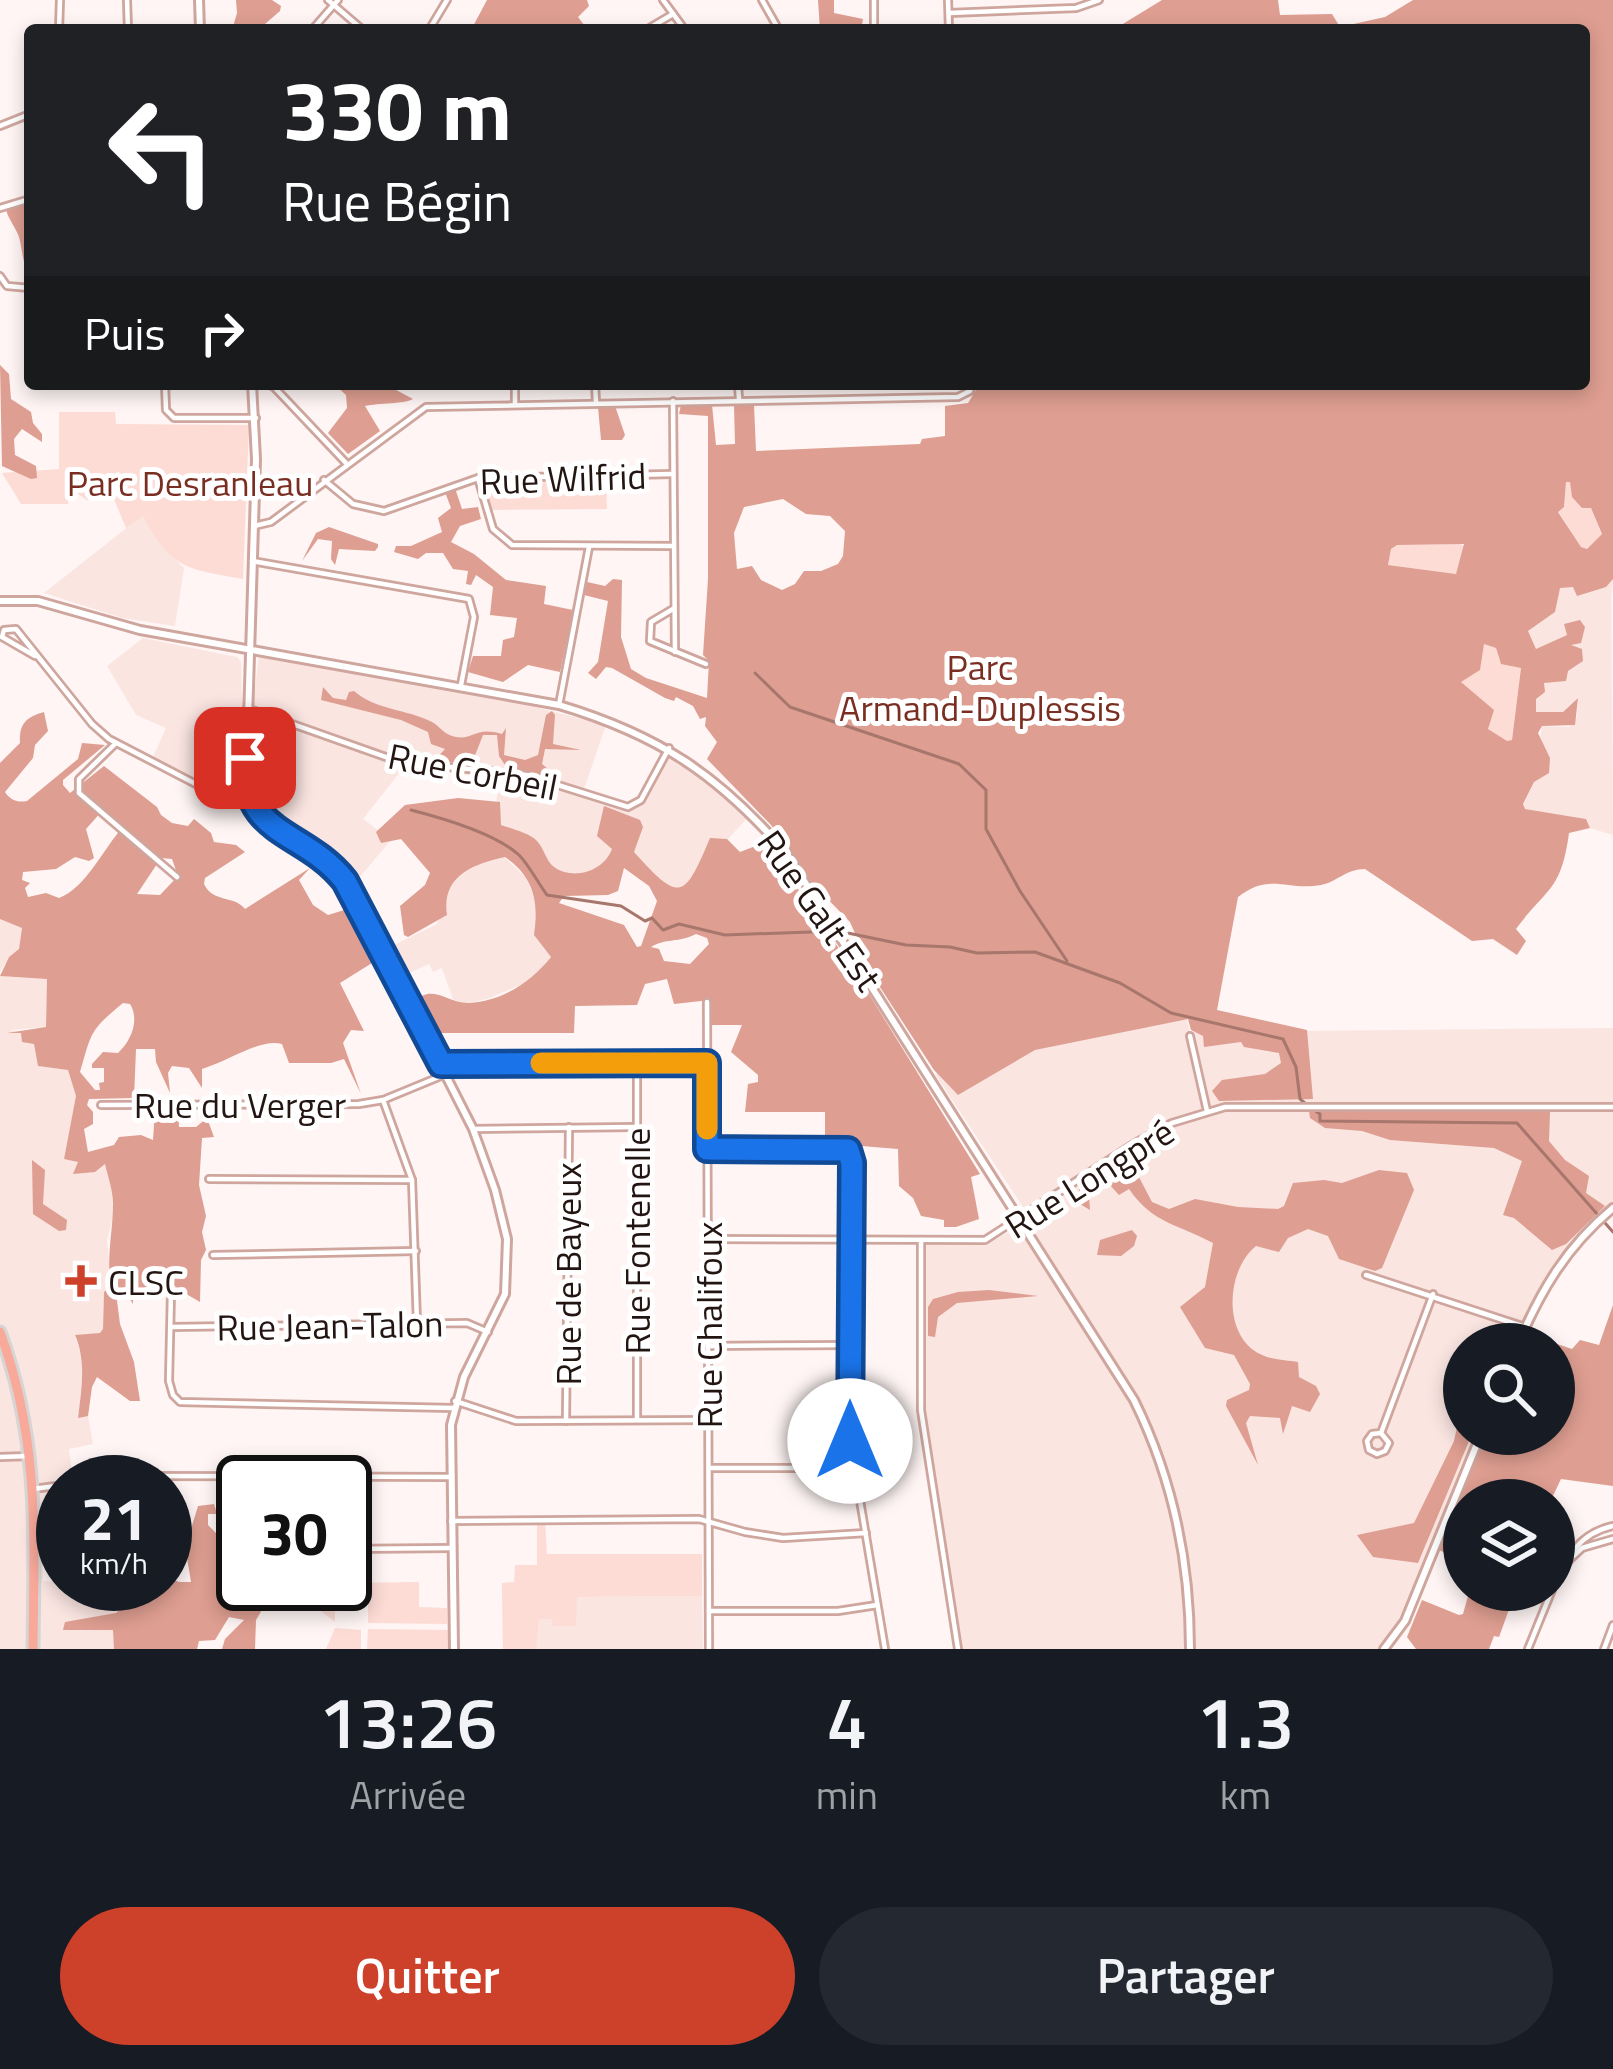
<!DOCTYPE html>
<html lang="fr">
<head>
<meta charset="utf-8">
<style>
	:root { --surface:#171b24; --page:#242831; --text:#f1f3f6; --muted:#9ea1a6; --accent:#cd412b }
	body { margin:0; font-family:"Titillium Web",sans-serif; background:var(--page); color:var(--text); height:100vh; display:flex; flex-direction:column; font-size:45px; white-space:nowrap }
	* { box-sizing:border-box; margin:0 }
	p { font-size:39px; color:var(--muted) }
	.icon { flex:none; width:66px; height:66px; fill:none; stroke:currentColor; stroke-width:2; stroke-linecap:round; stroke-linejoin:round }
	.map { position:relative; height:1649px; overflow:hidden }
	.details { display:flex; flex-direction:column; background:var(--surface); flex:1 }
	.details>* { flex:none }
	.top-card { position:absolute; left:24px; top:24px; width:1566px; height:366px; border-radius:12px; box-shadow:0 6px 18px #0003; background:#202124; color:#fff; overflow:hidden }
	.tools { position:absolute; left:1443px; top:1323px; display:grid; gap:24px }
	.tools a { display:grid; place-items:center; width:132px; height:132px; border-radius:50%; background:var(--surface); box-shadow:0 6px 18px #0003; font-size:60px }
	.speed { position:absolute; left:36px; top:1455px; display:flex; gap:24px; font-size:60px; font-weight:700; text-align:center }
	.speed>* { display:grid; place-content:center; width:156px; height:156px; border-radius:50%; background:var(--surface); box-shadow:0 6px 18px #0003; line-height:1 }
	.speed small { font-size:30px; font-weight:400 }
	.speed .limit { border:6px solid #111; border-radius:18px; background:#fff; color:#111 }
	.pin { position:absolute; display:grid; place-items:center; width:102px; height:102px; color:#fff; margin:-51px; border-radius:24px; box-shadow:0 6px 18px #0006 }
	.me { position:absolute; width:132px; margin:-66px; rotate:0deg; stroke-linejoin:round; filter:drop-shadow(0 0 9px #0008) }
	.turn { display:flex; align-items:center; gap:42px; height:252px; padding:0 60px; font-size:54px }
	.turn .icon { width:156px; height:156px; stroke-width:2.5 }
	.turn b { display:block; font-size:84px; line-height:102px }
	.then { display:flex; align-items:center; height:114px; padding:0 60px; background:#0003; gap:24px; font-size:45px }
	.eta { display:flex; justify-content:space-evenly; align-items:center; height:204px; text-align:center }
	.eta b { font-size:72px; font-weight:600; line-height:84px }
	.button { display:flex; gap:24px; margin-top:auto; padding:24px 60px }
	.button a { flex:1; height:138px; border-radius:72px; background:var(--accent); color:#fff; font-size:48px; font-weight:600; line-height:138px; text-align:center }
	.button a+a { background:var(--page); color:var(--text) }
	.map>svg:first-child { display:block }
</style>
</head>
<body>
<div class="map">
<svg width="1613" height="1649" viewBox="0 0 1613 1649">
	<rect width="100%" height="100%" fill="#fef5f4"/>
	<g fill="#fae5e1">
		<polygon points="143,515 160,544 184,568 175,626 122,618 44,593"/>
		<polygon points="1613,579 1611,597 1613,835 1590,828 1586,819 1525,809 1523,805 1534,782 1542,726 1569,727 1577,718 1578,697 1563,712 1536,712 1536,699 1543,683 1583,661 1571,646 1564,625 1567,635 1536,649 1528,631 1555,612 1559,588"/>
		<polygon points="143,638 237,657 241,662 242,702 253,706 259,654 519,703 606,725 584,789 625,803 634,802 660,755 675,758 700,776 748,817 674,899 621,843 580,896 493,836 500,767 406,759 404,767 363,819 391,840 353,885 323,850 264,814 251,789 225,792 153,757 166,728 136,715 107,666"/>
		<polygon points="504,857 533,884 537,916 535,935 551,957 532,980 487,999 464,1004 453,999 442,968 433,972 429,964 402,976 388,948 437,924 451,882 477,864"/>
		<polygon points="0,919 22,927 19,950 9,957 0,972"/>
		<polygon points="0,976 47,979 46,1027 10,1030 22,1033 34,1044 38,1066 68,1070 76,1097 64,1159 78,1162 76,1169 95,1172 105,1164 112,1187 113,1217 107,1239 111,1286 104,1292 103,1329 101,1333 75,1336 81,1353 85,1396 77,1415 88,1416 93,1444 69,1449 73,1482 63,1482 63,1554 43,1554 43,1581 121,1584 121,1649 0,1649"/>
		<polygon points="1185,1013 1190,1032 1613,1028 1613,1208 1572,1247 1518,1344 1464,1344 1464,1434 1481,1434 1405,1620 1384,1649 959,1649 922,1429 922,1244 988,1244 1031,1219 935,1074"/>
		<polygon points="502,1583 590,1597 702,1596 703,1649 503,1649"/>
	</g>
	<g fill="#fddcd6">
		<path d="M59,412h56l1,12 133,1 -6,154c-55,-10 -72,-9 -100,-63l-17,12 -13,-31 -26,3 -18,-12 -1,16h-47l-19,-31 57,-4z"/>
		<polygon points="606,478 607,509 490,510 484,485 489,481"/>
		<polygon points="1566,482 1571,482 1591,508 1602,535 1587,549 1581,547 1558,511 1564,507"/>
		<polygon points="1460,544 1466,547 1456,574 1388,565 1391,549 1397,545"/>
		<polygon points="1483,643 1496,648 1499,659 1521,667 1512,740 1507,742 1488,729 1488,720 1461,681 1476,673"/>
		<polygon points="537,1519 545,1519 547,1554 702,1554 702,1596 577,1597 576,1626 553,1626 552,1619 539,1619 536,1649 503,1649 502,1583 514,1582 515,1565 537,1565"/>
		<polygon points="419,1582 419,1607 447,1608 447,1624 368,1623 368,1604 335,1603 335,1622 317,1608 263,1608 260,1597 268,1584"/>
		<polygon points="335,1628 361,1630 361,1649 326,1649"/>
		<polygon points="368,1629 448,1630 448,1649 367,1649"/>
	</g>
	<g fill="#de9e91" fill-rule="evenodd">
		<polygon points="236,0 272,0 281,6 280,11 258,30 232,30 237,13"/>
		<polygon points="487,0 587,0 589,6 578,17 588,30 471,30"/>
		<polygon points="818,0 834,0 834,13 863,19 861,30 820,30"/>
		<path d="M1162,0h116l2,15 52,-1 8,13 45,-10 28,-17h200v579l-7,8 -29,9 -4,-9 -13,1 -5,24 -27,19 8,18 31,-14 -3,-11 16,-4 5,7 -4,16 -10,2 11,4 1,12 -15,10 -2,10 -22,2 1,9 -9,7v13h27l15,-14 -3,27 -33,1 -4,7 12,25 -1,15 -15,9 -11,22 2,5 61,10 4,9 -21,5c-8,59 -22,54 -53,96l10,12 -9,14 -24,-16 -21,2 -107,-72c-19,0 -28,13 -44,16 -35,6 -51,-13 -83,12l-21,113 90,20 6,69 -94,2 -7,-10 10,-11 43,-6 16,-11 -2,-10 -35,-6 -3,-5 -37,5 -1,-11 -12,-6 -3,-11 -153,31 -77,45 -24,-25 -58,-89 -26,-59 -37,-38 -42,-59 -64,-66 10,-17 -12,-16 1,-9 -6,2 -7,-13 -17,-9 -2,4 -9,-3 -53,-30 -6,-1 -10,12 -8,-6 10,-11 10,-61 -24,-6 3,-13 18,4 8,-7 9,1 -1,57 10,32 15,9 61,20 2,-37 -6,-6 5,-76v-163l-29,-2 2,-9h31l4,40 19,-1 -1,-39h20l2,46 164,-7 2,-5 23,-3v-30l23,-3 11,-18 605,-1v-354h-471zM1566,482h4l2,15 10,11h9l11,26 -15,15 -6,-2 -23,-35 6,-5zM783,499l23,15 24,2 15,15 -2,25 -5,8 -17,7h-17l-9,13 -13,6 -21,-10 -9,-14 -15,3 -3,-36 10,-26zM1464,544l-8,30 -68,-9 3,-16 6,-4zM1484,644l12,4 5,16 20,4 -9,72 -5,1 -19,-12 6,-19 -33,-28 19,-12z"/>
		<path d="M29,204l1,3v68c-8,-12 -7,-23 -11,-38 -3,-9 -10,-17 -13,-27z"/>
		<polygon points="0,365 9,374 11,399 31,412 33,423 42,434 42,442 22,429 14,439 15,455 36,466 37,478 31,479 2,466"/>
		<path d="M334,384h51l28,15c-7,5 -35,4 -48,7l15,25 -32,23 -20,-21 19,-25 -1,-13z"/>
		<polygon points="615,406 625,435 622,440 601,440 598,407"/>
		<polygon points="455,488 462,509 478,507 481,519 460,526 451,542 474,554 506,580 546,586 544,604 573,610 560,672 528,665 503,682 468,672 473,656 501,656 503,640 514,637 517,618 490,615 493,587 476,575 471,585 466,584 468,571 453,569 443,553 426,553 418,559 394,552 396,546 411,546 442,532 438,518 451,508 445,492"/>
		<polygon points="329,527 378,544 378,547 375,551 339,549 335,565 331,559 332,541 318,539 302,561 316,533"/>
		<path d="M323,687l10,11 13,2 3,-8 5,-1c21,19 53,18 78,31 9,5 12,13 24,15 18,3 19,-11 46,-3l4,-6 -2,27 21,5 13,-5 8,-40 6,-4 3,4 -2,29 28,6 -36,-1 -3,15 11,9 -3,4 -43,-9 -8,-12 -2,-21h-14l-11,28 -39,-1 12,-13 -14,-5 -3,-12 -27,-12 -80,-20z"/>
		<path d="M44,712l4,19 -13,14 -2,13 -28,34c5,8 13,11 22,9l51,-42 4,-16 23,2 -42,35v5l7,8 34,-27 53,41 4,8 11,8 16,3 6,-7 17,14 3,9 22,3 9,7 -40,26 -1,6c9,19 30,11 41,25l65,-41 -11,12 14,25 15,10 26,-8 26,51 -40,25 24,48 -13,-1 -8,13 18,51 -17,-35 -13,4h-42l-7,-19c-22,-6 -55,18 -80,25v19l-13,-20 -17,-2 -4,7 2,20 -14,-31 -1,-13h-19l-2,49 -45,1 -2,6 6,7v12l-9,5 4,23 26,-7 5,-8 22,-2 12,5 2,-30h23l1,17h17l11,-9 7,19 -12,1 -3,47 7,31 -4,16 4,18 -5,10 -1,42 -24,-14 -8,-12 -5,1v13l-30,1v13l-8,-13 -9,2 4,31 14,38 6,39h-10l-33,-24 -5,10 -4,29 -10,2c3,-26 9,-56 -3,-83l25,-2 3,-4 1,-37 7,-6c-5,-29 2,-54 2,-82 0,-14 -5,-27 -8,-40l-10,8 -22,2 5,-12 -14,-3 12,-63 -8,-26 -30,-4 -4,-22 -12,-2 -1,-9h-14l39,-6 1,-48 -47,-3 9,-19 10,-8 3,-21 -22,-9v-156l20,-20c-1,-19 6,-26 24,-31zM103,810l20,17c-20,22 -37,61 -64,71l-13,-5 -18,4 -3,-9 5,-5 -8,-3 1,-8 33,-3 19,-12 14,4 5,-3 -8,-29zM161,858l11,1 6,17 -18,19 -23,-1zM123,1003l7,1c10,16 1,37 -12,49l-15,-1 -11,12v4h12v14l-5,1 1,7h-5l-15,-18c12,-40 9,-41 43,-69z"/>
		<path d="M458,798l42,4 1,23c11,4 28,8 36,16 7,7 9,20 17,26 20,14 50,4 58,-18l-15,-13 7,-30 36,14 3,7 -9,25c46,51 50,48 76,-14l17,1 13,13 26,-10 93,136 121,196 -9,3 8,42 -23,8h-12v-7l-23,-4 -8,-18 -14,-12 -1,-37 -73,-6v-31h-80l3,-28 10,-2v-7l-27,-23 11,-27h-30l-2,-25 -36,4 -7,-25 -22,5 -8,21 -62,1 -1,27h-142l-17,-33c21,-16 33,4 54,3 34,-2 62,-21 82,-46l-17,-22c5,-34 0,-58 -29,-78 -33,7 -64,20 -58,58l-39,22 -4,-2 -4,-29 25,-21 5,-12 -29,-34 -20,4 -5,-11 29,-27zM624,868l25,18 8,15 -16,45 -4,1 -13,-22 -65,-22 5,-7 44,-1 10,-4zM696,934l11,4 2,6 -19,20 -26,-3 -5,-12 -8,-2c14,-9 28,-4 45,-13z"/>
		<polygon points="1309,1111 1550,1112 1549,1141 1565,1160 1589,1176 1586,1193 1605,1206 1566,1244 1552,1250 1514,1218 1503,1215 1522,1161 1494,1148 1390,1140 1362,1131 1325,1128 1310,1118"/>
		<path d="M1129,1158l23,44 17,7 26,-10 43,8 40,2 6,-3 9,-23 31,-3 18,3 37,-13 28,3 7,17 -32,78 -7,3 -36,-12 -11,-23 -20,-7 -20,9 -9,14 -23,-6c-30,24 -34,89 4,108 11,6 27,6 38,8l1,15 17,9 4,8 -10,18 -18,-6 -9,28 -3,-16 -30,-2 -4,7 12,42 -32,-59 1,-6 22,-10 1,-6 -16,-29 -29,-7 -25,-41 25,-20 8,-44c-35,-19 -60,-19 -84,-54l-10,6 -10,-11 -20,12 1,14 -10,-6 -1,-15z"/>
		<polygon points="32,1160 45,1170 43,1204 67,1220 66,1230 59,1231 33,1214"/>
		<polygon points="1132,1230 1137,1236 1134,1246 1121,1256 1097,1255 1100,1240"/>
		<polygon points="989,1290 1038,1296 957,1303 938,1317 935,1337 928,1336 928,1307 933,1299 958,1292"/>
		<polygon points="1613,1305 1613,1486 1561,1479 1551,1500 1464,1500 1464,1559 1438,1550 1485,1434 1554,1434 1554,1344 1528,1344 1542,1339 1572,1349 1580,1340 1599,1345"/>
		<polygon points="1464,1396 1464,1434 1472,1434 1418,1563 1373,1557 1357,1535 1414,1523 1454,1441"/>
		<polygon points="243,1500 243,1534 216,1560 217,1575 243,1575 243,1584 268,1584 260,1597 263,1608 256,1620 255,1649 222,1649 225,1639 244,1620 229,1617 215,1640 199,1641 197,1649 114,1649 113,1630 63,1630 65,1622 116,1613 121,1608 124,1584 165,1584 168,1577 179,1582 191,1582 187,1558 165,1532 165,1506 187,1531 191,1529 198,1506 214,1504 217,1514 208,1514 208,1525 219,1536 231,1529 229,1510"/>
		<polygon points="1507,1590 1516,1590 1499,1637 1494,1636 1489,1649 1416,1649 1407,1637 1422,1600 1459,1615 1463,1614 1468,1596 1475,1591 1504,1598"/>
	</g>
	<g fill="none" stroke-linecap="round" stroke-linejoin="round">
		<g stroke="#a7766c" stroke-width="3">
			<polyline points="755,673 790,707 959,764 986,790 986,829 1020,891 1067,961"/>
			<path d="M411,810c31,8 85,24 108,45 10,10 19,28 28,40l74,11 24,15 7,-3 11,12 16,-6 46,11 113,-4 68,14 44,2 27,6 58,-1 85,31 51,30 112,26 13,28 4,32 6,5"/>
			<polyline points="1314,1110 1320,1114 1320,1121 1517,1123 1613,1232"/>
		</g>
		<defs>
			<g id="minor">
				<polyline points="127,0 128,30"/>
				<polyline points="328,0 363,30"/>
				<polyline points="663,0 685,30"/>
				<polyline points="762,0 779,30"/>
				<polyline points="874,0 874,30"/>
				<polyline points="948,0 949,30"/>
				<polyline points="949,13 1076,8 1099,0"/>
				<polyline points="59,30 60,0"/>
				<polyline points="312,30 338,0"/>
				<polyline points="429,30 447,0"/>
				<polyline points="646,30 673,14"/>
				<polyline points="0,126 30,114"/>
				<polyline points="0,208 30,199"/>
				<polyline points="0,276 7,286 30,288"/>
				<polyline points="165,384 166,410 174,418 256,418"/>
				<polyline points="267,384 274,387 346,463"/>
				<polyline points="595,384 596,402"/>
				<polyline points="738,384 739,399"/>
				<polyline points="673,401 675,652"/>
				<polyline points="515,404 515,384"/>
				<polyline points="478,478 493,529 512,545 672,546"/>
				<polyline points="324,480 353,504 384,511 478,478 673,474"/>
				<polyline points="254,526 271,522 426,407 958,397 970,391 972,384"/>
				<polyline points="252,561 469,599 474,617 461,685"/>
				<polyline points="673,609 651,622 650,641 706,664"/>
				<polyline points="35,656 2,637 4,630 16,629 92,724 109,739 219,796 247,792"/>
				<polyline points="559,705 589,547"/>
				<polyline points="247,708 400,762 526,775 628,807 641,800 669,748"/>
				<polyline points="116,743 79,779 79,793 177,877"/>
				<polyline points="707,1002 709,1649"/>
				<polyline points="1190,1036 1207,1111"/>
				<polyline points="441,1064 705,1063"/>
				<polyline points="383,1100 412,1180 417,1323"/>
				<polyline points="101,1105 359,1104 383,1100 446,1074"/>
				<polyline points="473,1129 635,1127"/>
				<polyline points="707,1149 840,1148 850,1153 850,1441 885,1649"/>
				<polyline points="209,1179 412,1180"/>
				<polyline points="708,1239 985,1240 1135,1143 1172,1123 1225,1107 1613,1107"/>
				<polyline points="921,1240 921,1410 958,1649"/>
				<polyline points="213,1255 416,1251"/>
				<polyline points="1366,1275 1525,1327"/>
				<polyline points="171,1292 169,1381 173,1395 180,1402 453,1408"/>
				<polyline points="172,1327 467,1323 488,1332"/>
				<polyline points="708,1346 851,1345"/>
				<polyline points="455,1401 516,1421 708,1420"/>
				<polyline points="637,1419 637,1062"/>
				<polyline points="566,1421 569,1127"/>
				<polyline points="1381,1433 1389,1443 1385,1451 1377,1454 1369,1450 1367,1441 1372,1434 1381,1433 1433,1294"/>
				<polyline points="0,1457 30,1456"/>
				<polyline points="709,1468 853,1468"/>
				<polyline points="143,1476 449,1477"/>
				<polyline points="89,1482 128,1477"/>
				<polyline points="33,1489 63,1485"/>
				<polyline points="451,1521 699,1519 745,1532 783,1538 866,1533"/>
				<polyline points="345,1549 452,1548"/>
				<polyline points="1567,1562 1582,1548 1613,1539"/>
				<path d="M1554,1586c13,-30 26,-53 59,-60"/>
				<polyline points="709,1611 838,1611 877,1605"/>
				<polyline points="1528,1649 1552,1590"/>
				<polyline points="1604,1649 1613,1625"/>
			</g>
			<g id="tertiary">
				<polyline points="199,0 200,30"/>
				<polyline points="252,384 256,459 246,785 251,801 264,818 328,860 352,891 473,1129 495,1190 507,1239 505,1294 464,1377 451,1425 454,1649"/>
				<path d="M0,601h38l102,29 419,75c100,30 160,70 228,149l347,546c39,79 56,161 56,249"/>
				<path d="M1518,1344c23,-54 49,-98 95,-136"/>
				<polyline points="1384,1649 1405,1621 1481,1434"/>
			</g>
			<path id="primary" d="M0,1332c40,109 34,203 33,317"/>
		</defs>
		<use href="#minor" stroke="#cfa69e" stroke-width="10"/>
		<use href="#tertiary" stroke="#cfa69e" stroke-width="12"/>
		<use href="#primary" stroke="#d7d5d4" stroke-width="15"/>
		<use href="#minor" stroke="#fff" stroke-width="4.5"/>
		<use href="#tertiary" stroke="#fff" stroke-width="6"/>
		<use href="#primary" stroke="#f8a99a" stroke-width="9"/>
	</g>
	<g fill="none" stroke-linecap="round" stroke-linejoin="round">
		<defs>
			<path id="route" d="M245,758c-2,80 59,71 100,123l96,183 266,-1v86l141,1 4,13 -2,278"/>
		</defs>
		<use href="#route" stroke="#114b97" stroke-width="30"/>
		<use href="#route" stroke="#1a73e8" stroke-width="21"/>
		<polyline stroke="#f59e0b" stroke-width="21" points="541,1063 707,1063 707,1129"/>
	</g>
	<path fill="#cd412b" stroke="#fff" stroke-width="4.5" d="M75 1263h12v12h12v12h-12v12h-12v-12h-12v-12h12z"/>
	<g text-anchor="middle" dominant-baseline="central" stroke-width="10" stroke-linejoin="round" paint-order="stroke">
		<g font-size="36" fill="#231512" stroke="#fff">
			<text transform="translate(563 478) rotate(-2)">Rue Wilfrid</text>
			<text transform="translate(473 771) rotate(11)">Rue Corbeil</text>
			<text transform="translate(820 910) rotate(55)">Rue Galt Est</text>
			<text x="240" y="1104">Rue du Verger</text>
			<text transform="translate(1089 1178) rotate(-32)">Rue Longpré</text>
			<text transform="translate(636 1241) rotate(-90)">Rue Fontenelle</text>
			<text transform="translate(567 1274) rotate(-90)">Rue de Bayeux</text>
			<text transform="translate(330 1325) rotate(-1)">Rue Jean-Talon</text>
			<text transform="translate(708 1325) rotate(-90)">Rue Chalifoux</text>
		</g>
		<g font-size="36" fill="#7a2e21" stroke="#fff">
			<text x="190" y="482">Parc Desranleau</text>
			<text x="980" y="666">Parc<tspan x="980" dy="41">Armand-Duplessis</tspan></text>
		</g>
		<g font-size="36" fill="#231512" stroke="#fff" text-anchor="start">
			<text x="108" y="1281">CLSC</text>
		</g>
	</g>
</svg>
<div class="tools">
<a><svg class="icon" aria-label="search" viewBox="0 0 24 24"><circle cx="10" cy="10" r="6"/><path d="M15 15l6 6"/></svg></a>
<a><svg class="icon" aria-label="layers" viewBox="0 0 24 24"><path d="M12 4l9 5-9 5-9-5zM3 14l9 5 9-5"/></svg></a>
</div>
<div class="speed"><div>21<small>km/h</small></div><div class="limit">30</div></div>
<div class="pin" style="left:245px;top:758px;background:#d93025"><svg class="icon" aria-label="arrive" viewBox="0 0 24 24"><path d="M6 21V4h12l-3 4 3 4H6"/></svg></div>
<svg class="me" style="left:850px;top:1441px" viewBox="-20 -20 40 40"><circle r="19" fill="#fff"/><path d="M0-13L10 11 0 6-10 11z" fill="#1a73e8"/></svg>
<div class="top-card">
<div class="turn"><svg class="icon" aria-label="left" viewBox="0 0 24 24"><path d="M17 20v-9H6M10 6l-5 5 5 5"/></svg><div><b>330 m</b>Rue Bégin</div></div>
<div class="then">Puis<svg class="icon" aria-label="right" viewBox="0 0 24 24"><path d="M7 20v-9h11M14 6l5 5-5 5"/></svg></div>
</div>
</div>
<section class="details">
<div class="eta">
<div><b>13:26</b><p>Arrivée</p></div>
<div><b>4</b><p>min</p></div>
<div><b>1.3</b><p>km</p></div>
</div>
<div class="button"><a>Quitter</a><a>Partager</a></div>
</section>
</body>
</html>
